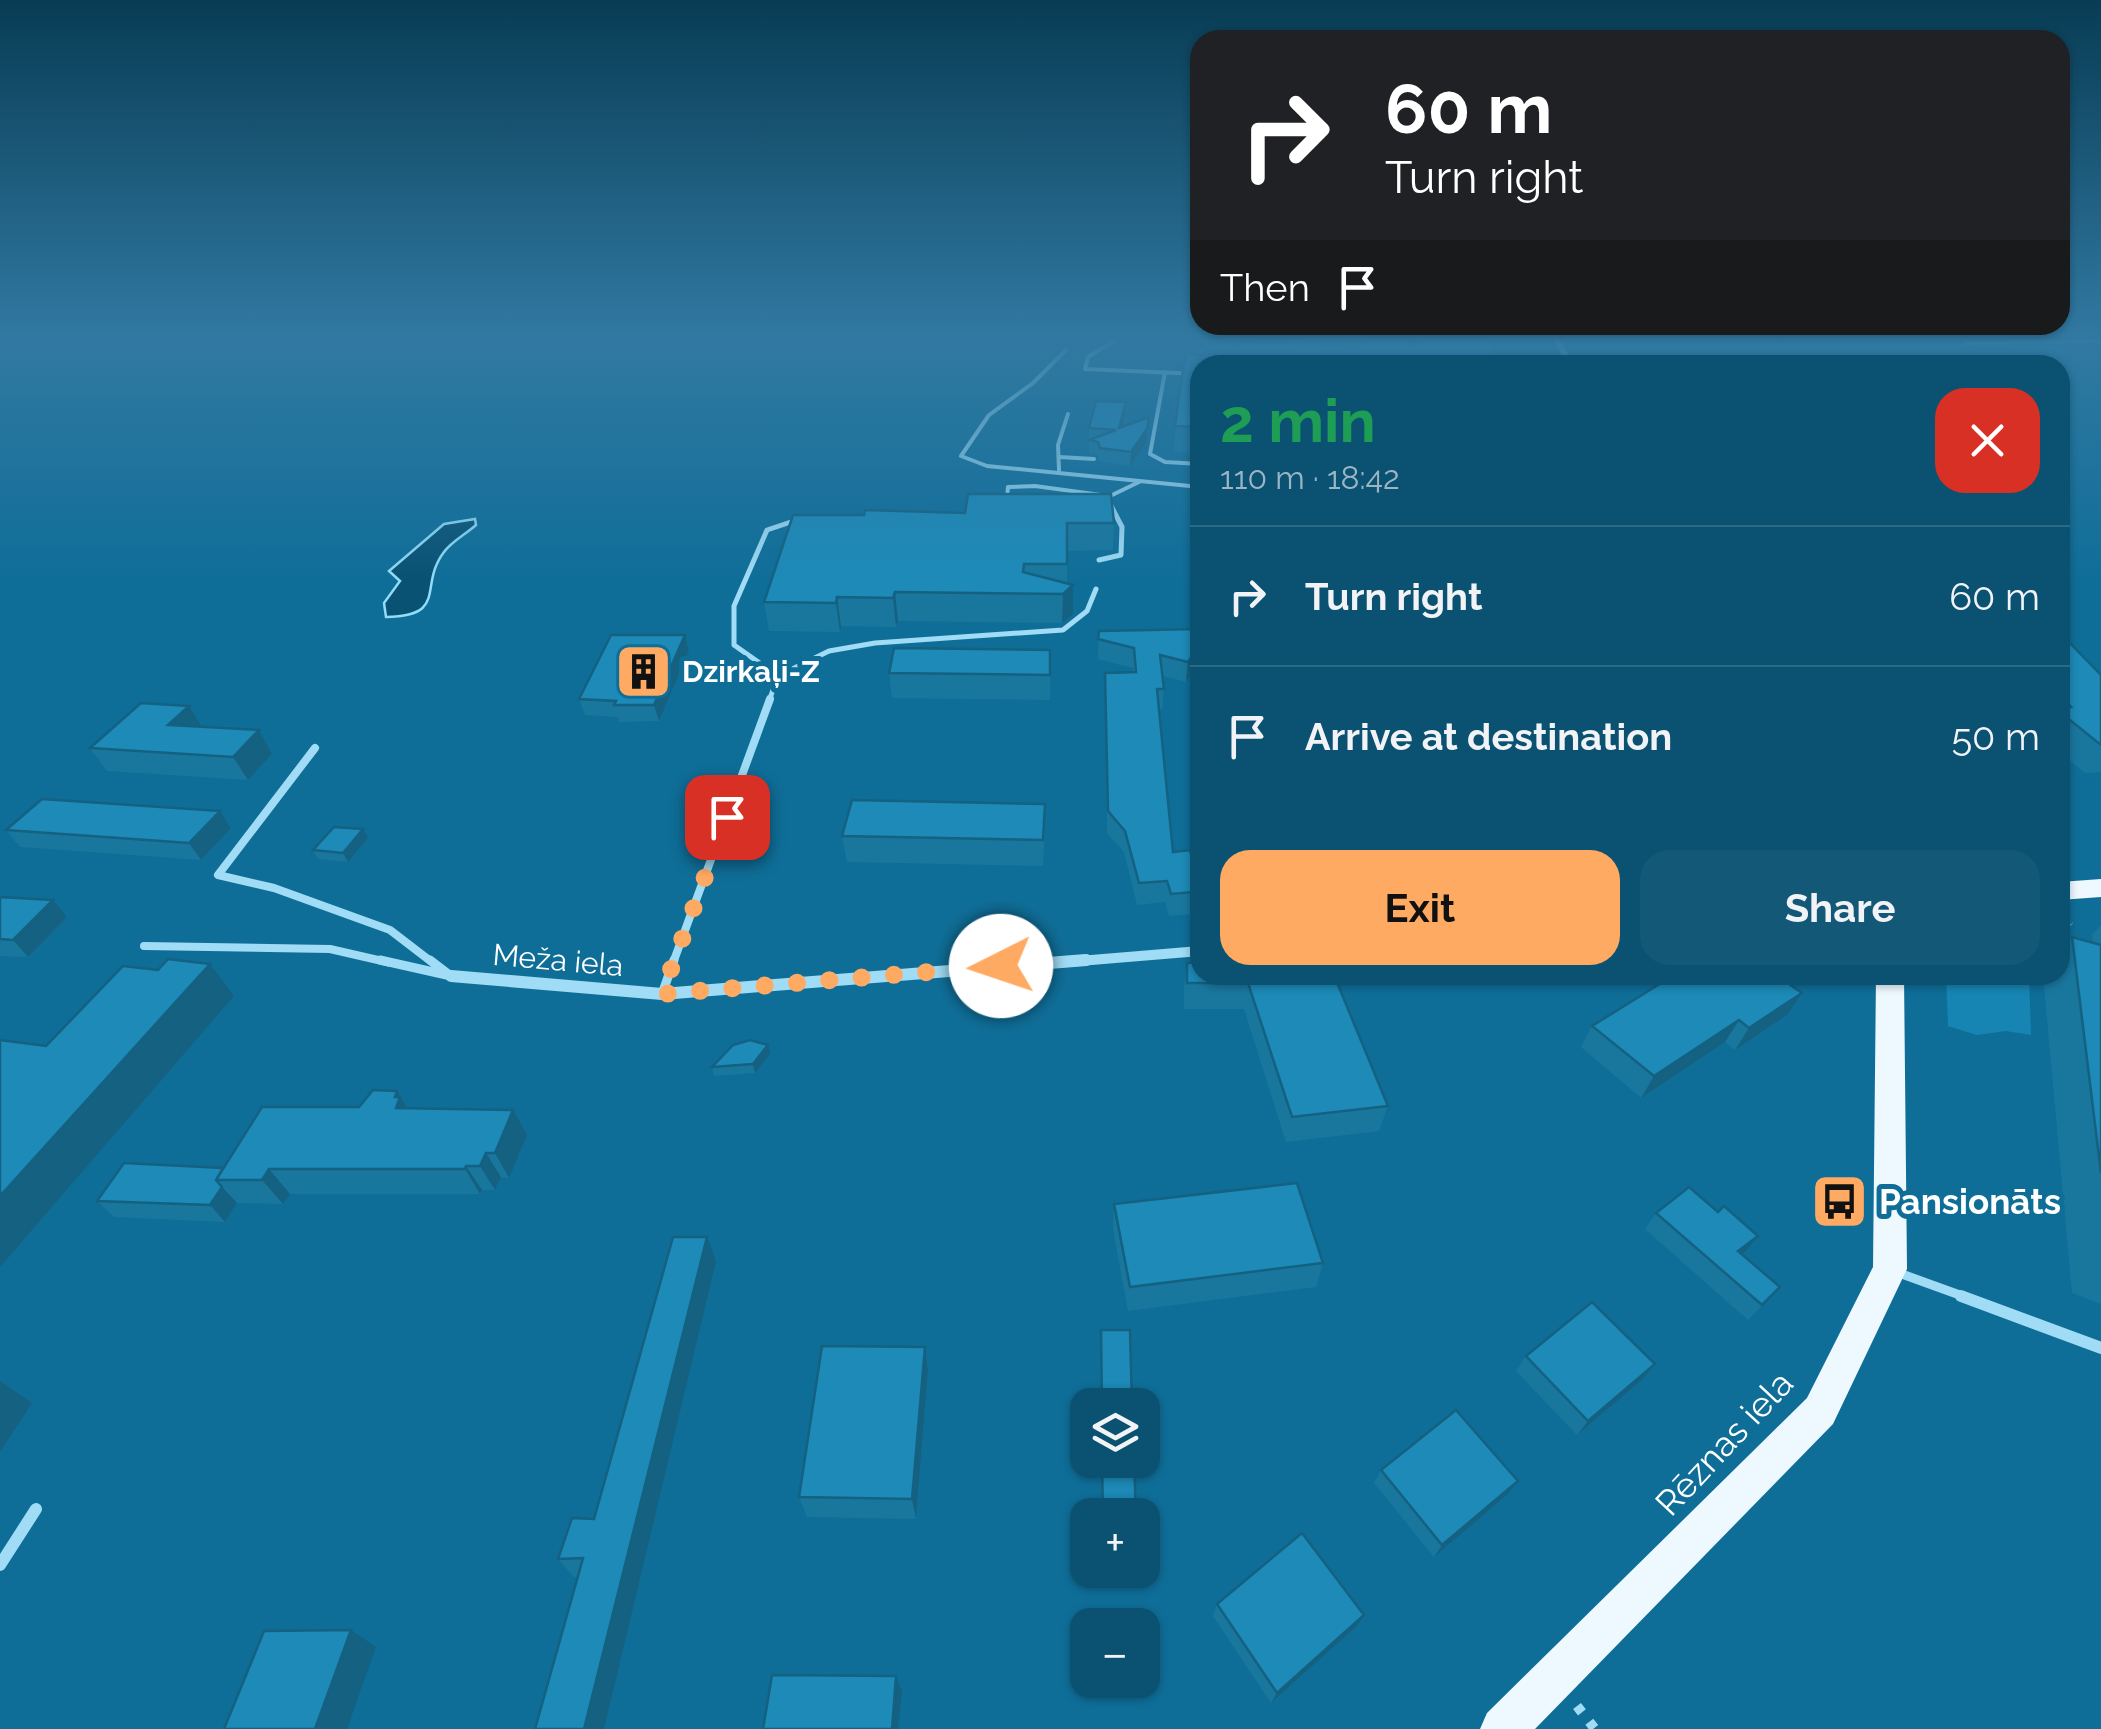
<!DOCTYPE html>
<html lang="en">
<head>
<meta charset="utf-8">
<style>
	:root { --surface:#0b5272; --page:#145877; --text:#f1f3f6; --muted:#9ab6c4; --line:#2b6984; --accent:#ffaa63 }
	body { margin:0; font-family:Raleway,sans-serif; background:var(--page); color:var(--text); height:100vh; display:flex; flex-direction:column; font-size:38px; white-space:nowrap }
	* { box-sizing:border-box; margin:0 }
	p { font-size:32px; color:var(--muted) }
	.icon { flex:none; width:55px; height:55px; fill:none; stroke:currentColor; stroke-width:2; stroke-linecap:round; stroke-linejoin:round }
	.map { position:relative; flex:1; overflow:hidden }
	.drawer { position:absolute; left:1190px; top:355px; width:880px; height:630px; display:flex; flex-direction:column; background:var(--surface); border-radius:30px; box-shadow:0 2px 8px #0004 }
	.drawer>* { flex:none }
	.hud { position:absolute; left:1190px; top:30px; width:880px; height:305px; border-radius:30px; box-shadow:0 2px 8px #0004; background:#202124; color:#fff; overflow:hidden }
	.fabs { position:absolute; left:1070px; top:1388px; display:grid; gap:20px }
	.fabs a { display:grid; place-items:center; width:90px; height:90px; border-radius:20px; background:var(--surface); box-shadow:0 2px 8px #0004; font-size:50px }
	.pin { position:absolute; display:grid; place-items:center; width:85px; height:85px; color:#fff; margin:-42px; border-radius:20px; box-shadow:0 5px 15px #0006 }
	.me { position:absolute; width:110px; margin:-55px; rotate:266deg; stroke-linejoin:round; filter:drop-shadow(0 0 8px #0008) }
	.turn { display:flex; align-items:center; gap:35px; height:210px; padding:0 30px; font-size:45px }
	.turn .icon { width:130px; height:130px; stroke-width:2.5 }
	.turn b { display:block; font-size:70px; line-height:85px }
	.then { display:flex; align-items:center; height:95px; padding:0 30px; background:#0003; gap:20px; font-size:38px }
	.round { display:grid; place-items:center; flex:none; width:105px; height:105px; border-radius:30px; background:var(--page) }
	.head { display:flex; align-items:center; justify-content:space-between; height:170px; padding:0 30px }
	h1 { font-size:60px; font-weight:700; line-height:75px; color:#1e9e55 }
	.button { display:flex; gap:20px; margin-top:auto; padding:20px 30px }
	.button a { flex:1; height:115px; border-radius:30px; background:var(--accent); color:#111; font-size:40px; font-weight:700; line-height:115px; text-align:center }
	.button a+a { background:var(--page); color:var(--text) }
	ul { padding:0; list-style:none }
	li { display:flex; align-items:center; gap:30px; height:140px; padding:0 30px; border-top:2px solid var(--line) }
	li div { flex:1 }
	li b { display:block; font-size:38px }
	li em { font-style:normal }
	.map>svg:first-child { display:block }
</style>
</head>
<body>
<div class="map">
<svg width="2101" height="1729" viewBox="0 0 2101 1729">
	<rect width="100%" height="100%" fill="#0f6e98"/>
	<polygon fill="#1785b3" points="1946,975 2029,975 2031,1035 2006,1031 1977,1035 1948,1026"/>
	<path fill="#095274" stroke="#91dcf8" stroke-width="2.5" d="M475,519l1,6c-10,9 -25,17 -32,27 -26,34 5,64 -58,65l-2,-14 16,-22 -11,-10 55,-47z"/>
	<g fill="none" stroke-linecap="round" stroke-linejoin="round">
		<polyline stroke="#a0dcf5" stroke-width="6" stroke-dasharray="5 8" stroke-linecap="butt" points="2061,916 2071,925"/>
		<polyline stroke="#a0dcf5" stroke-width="10" stroke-dasharray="8 12" stroke-linecap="butt" points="1577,1706 1595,1729"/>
		<g stroke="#a0dcf5" stroke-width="4">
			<polyline points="1117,339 1088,357 1085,369 1200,374"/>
			<polyline points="1965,343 2101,341"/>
			<polyline points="1066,350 1033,383 989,415 961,456 987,466 1200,487"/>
			<polyline points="1165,372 1150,454 1165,462 1200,464"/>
			<polyline points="1059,457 1094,459"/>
			<polyline points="1059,470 1058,445 1068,414"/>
			<polyline points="1007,498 1008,487 1035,486 1101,495"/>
			<polyline points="1106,498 1139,482"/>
		</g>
		<g stroke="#a0dcf5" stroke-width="5">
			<polyline points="1006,504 1007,496"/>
			<polyline points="1099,560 1121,555 1122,527 1106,496"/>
			<polyline points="778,676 829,651 875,643 1063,630 1087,611 1096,589"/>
			<polyline points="769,701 778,676 734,645 734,606 767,530 797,520"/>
		</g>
		<g stroke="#a0dcf5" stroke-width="8">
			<polyline points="315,748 218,875 274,888 390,930 433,963"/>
			<polyline points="144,946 330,949 391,963"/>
			<polyline points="673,963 770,699"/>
		</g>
		<g stroke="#a0dcf5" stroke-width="9">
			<polyline points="380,960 451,976 430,960"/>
			<polyline points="662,994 674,960"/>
			<polyline points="1899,1273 1968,1298"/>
		</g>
		<g stroke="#a0dcf5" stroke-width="12">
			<polyline points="1961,1296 2101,1348"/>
			<polyline points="0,1565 36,1509"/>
		</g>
		<polyline stroke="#a0dcf5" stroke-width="6" points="1556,339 1571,365"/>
		<polyline stroke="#a0dcf5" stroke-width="10" points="1055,963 1200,951"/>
		<polyline stroke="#a0dcf5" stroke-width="12" points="451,976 662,994 1086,960"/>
		<g fill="#edf9ff" fill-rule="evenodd">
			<polygon points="2101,879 2101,897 2060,900 2060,882"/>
			<polygon points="1876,975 1904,975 1907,1269 1833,1424 1535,1729 1480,1729 1487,1713 1807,1398 1873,1267"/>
		</g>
	</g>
	<g fill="#19779e">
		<polygon points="1187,339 1408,339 1412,347 1415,345 1416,339 1491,339 1496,362 1554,365 1200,365 1200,453 1173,452"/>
		<polygon points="1126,402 1125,415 1122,427 1149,430 1146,443 1130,466 1099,461 1098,455 1089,453 1089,428"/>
		<polygon points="793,515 1114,523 1113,550 1067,551 1067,584 1073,585 1073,614 1062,623 898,621 896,627 841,626 840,632 769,631 764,602"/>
		<polygon points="1200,629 1200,662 1186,682 1163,676 1164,689 1162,709 1159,709 1173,852 1192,857 1200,857 1200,925 1194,926 1191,914 1169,916 1165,902 1137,905 1124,852 1107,833 1105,673 1133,672 1133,668 1098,659 1099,631"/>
		<polygon points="2060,633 2101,675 2101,772 2085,773 2060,752"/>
		<polygon points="685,635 689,651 659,721 619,722 618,717 585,715 579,699"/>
		<polygon points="1050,650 1050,700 892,698 889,673"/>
		<polygon points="202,727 259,730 272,754 248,780 107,771 90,748"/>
		<polygon points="220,811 231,828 201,860 20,847 6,830"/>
		<polygon points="1045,829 1043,866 847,862 842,836"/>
		<polygon points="368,838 348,862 318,859 313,850"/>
		<polygon points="0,897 67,917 28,957 0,956"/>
		<polygon points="2101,925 2101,1304 2072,1293 2043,975 2060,975 2060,951 2072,937 2093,943 2092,935"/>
		<polygon points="1187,963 1334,975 1388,1106 1379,1131 1286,1142 1244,1009 1184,1009 1184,989"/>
		<polygon points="1666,975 1776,975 1787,1015 1735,1050 1725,1042 1641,1098 1581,1047 1592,1026 1662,983"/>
		<polygon points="770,1054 755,1073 714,1076 712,1067"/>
		<polygon points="397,1091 408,1108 527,1135 509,1178 501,1177 495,1190 482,1190 480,1194 290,1194 283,1204 237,1203 225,1222 114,1217 97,1201 223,1168 359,1107"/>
		<polygon points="1114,1204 1323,1263 1316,1287 1128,1311 1113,1229"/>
		<polygon points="1718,1212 1758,1236 1742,1254 1780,1287 1748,1320 1645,1229 1656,1213"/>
		<polygon points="716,1261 578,1577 574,1577 558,1559 594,1519"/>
		<polygon points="925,1347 928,1370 916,1519 807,1517 799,1497"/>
		<polygon points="1526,1356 1655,1364 1643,1379 1577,1435 1516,1371"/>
		<polygon points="1381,1470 1518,1481 1508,1494 1434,1557 1374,1483"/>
		<polygon points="1102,1570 1138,1570 1137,1586 1102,1584"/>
		<polygon points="1217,1604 1364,1615 1357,1626 1271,1703 1213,1616"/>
	</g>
	<g fill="#146181">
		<polygon points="1126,402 1125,415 1118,442 1119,428"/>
		<polygon points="1149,417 1146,443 1130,466 1131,452"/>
		<polygon points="1073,585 1073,614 1062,623 1063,594"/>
		<polygon points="895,592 898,621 896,627 893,598"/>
		<polygon points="837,597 841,626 840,632 836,603"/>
		<polygon points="685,635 689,651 659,721 654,705"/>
		<polygon points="1200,645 1200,662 1186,682 1188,662"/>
		<polygon points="189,706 203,729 168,725"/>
		<polygon points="259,730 272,754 248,780 233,757"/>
		<polygon points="220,811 231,828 201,860 189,843"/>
		<polygon points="363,829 368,838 348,862 343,853"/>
		<polygon points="53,900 67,917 28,957 13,940"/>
		<polygon points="210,964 234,996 0,1267 0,1196"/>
		<polygon points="1802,993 1787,1015 1735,1050 1749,1028"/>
		<polygon points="1739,1020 1725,1042 1641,1098 1654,1076"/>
		<polygon points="768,1045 770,1054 755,1073 753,1064"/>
		<polygon points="397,1091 413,1117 396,1108 395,1097"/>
		<polygon points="513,1110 527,1135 509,1178 495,1153"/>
		<polygon points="486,1153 501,1177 495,1190 480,1166"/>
		<polygon points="466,1166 482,1190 480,1194 465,1169"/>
		<polygon points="269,1169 290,1194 283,1204 262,1180"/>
		<polygon points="222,1187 237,1203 225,1222 210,1205"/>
		<polygon points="1758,1236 1745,1252 1725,1267 1738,1251"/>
		<polygon points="707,1237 716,1261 604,1729 584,1729"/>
		<polygon points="925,1347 928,1370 916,1519 912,1499"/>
		<polygon points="1655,1364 1643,1379 1577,1435 1588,1421"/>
		<polygon points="0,1381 32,1403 0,1452"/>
		<polygon points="1518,1481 1508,1494 1434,1557 1442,1545"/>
		<polygon points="1364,1615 1357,1626 1271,1703 1277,1693"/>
		<polygon points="351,1630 376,1647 347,1729 315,1729"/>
		<polygon points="896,1676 902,1691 898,1729 892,1729"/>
	</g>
	<g fill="#1d8ab8" stroke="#146181" stroke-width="2.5">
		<polygon points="1187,339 1231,339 1235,347 1241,342 1358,347 1364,343 1361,339 1408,339 1412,347 1418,344 1417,339 1491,339 1496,362 1554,365 1200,365 1200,427 1175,426 1185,355 1203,355 1208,351 1204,345 1186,344"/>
		<polygon points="1096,401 1126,402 1119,428 1149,417 1147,429 1131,452 1100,448 1098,442 1089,440 1116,430 1089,428"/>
		<polygon points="968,494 1111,494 1114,523 1067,523 1067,564 1024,564 1023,572 1073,585 1063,594 895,592 893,598 837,597 836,603 764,602 793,515 864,515 865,510 965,513"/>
		<polygon points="1200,629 1200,645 1188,662 1160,655 1164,689 1157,689 1173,852 1190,850 1192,857 1200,857 1200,904 1197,904 1193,892 1171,894 1167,881 1139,883 1125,831 1108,811 1105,673 1136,672 1134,648 1098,639 1099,631"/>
		<polygon points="2060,633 2101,675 2101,745 2060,712 2060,708 2071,707 2060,694"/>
		<polygon points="611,635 685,635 654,705 614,705 616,701 579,699"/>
		<polygon points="894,648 1050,650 1050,675 889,673"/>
		<polygon points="141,703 189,706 168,725 259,730 233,757 90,748"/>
		<polygon points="42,799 220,811 189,843 6,830"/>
		<polygon points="852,800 1045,804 1043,840 842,836"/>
		<polygon points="334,827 363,829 343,853 313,850"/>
		<polygon points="0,897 53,900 13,940 0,939"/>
		<polygon points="2072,937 2101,945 2101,1173"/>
		<polygon points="168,959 210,964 0,1196 0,1040 46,1046 123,966 158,970"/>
		<polygon points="1200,962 1200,975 1334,975 1388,1106 1292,1117 1248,983 1187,983 1187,963"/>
		<polygon points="1674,975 1776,975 1802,993 1749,1028 1739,1020 1654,1076 1592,1026"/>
		<polygon points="750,1040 768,1045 753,1064 712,1067 733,1045"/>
		<polygon points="373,1090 397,1091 395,1097 400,1097 396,1108 513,1110 495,1153 486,1153 480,1166 466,1166 465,1169 269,1169 262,1180 216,1180 262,1107 359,1107"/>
		<polygon points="124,1163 223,1168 216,1180 222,1187 210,1205 97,1201"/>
		<polygon points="1297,1183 1323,1263 1130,1287 1114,1204"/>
		<polygon points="1689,1187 1718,1212 1724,1206 1758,1236 1738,1251 1780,1287 1762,1305 1656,1213"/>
		<polygon points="673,1237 707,1237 584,1729 535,1729 583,1558 558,1559 572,1518 594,1519"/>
		<polygon points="1592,1302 1655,1364 1588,1421 1526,1356"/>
		<polygon points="1101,1330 1130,1330 1132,1405 1102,1405"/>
		<polygon points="822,1346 925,1347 912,1499 799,1497"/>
		<polygon points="1456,1410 1518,1481 1442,1545 1381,1470"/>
		<polygon points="1102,1460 1134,1460 1136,1515 1103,1515"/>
		<polygon points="1302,1533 1364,1615 1277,1693 1217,1604"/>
		<polygon points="1104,1570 1138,1570 1139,1574 1104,1572"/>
		<polygon points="351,1630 315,1729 224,1729 264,1631"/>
		<polygon points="772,1675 896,1676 892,1729 763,1729"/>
	</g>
	<linearGradient id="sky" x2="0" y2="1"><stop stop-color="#083c54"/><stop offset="0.58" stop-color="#3179a2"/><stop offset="1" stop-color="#3179a2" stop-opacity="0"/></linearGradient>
	<rect width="2101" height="581" fill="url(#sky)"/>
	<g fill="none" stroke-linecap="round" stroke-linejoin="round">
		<polyline stroke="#ffaa63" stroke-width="18" stroke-dasharray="0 32.4" points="727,817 662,994 1001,966"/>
	</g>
	<defs>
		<symbol id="building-square" viewBox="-11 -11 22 22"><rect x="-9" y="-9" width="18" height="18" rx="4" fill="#ffaa63" stroke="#0f6e98"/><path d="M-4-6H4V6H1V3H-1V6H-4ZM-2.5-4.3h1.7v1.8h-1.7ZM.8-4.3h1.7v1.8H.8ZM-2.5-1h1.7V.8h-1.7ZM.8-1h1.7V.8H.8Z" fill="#111"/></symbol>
		<symbol id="bus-square" viewBox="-11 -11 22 22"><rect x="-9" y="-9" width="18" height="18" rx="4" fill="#ffaa63" stroke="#0f6e98"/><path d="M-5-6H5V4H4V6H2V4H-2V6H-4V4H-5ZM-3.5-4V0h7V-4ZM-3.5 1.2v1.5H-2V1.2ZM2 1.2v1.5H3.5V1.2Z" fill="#111"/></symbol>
	</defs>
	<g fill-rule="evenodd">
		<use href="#building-square" x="612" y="640" width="63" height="63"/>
		<use href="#bus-square" x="1808" y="1170" width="63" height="63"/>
	</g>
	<g text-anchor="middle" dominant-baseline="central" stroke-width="10" stroke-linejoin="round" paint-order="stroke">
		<g font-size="30" font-weight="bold" fill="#fff" stroke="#0f6e98" text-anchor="start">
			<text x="682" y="671">Dzirkaļi-Z</text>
		</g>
		<g font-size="30" fill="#fff" stroke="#0f6e98">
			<text transform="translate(558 960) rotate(5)">Meža iela</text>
		</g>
		<g font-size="35" font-weight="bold" fill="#fff" stroke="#0f6e98" text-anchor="start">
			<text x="1879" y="1201">Pansionāts</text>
		</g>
		<g font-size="35" fill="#fff" stroke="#0f6e98">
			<text transform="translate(1724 1443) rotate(-47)">Rēznas iela</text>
		</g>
	</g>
</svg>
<div class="fabs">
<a><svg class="icon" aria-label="layers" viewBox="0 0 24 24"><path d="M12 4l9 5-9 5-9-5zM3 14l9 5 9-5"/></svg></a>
<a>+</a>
<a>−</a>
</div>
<div class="pin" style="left:727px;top:817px;background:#d93025"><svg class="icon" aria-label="arrive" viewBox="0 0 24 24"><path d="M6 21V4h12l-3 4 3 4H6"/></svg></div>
<svg class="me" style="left:1001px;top:966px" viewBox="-20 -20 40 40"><circle r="19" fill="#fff"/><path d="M0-13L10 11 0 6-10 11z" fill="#ffaa63"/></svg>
<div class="hud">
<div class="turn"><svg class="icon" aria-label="right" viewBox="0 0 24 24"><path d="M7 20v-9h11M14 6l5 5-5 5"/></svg><div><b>60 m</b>Turn right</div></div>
<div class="then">Then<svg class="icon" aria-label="arrive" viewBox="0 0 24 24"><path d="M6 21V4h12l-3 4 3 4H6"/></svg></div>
</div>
<section class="drawer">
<div class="head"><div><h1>2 min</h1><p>110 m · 18:42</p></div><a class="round" style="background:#d93025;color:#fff"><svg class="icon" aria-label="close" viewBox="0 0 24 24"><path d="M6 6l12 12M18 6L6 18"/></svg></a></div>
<ul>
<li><svg class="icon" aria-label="right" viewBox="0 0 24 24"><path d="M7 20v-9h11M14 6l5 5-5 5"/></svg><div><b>Turn right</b></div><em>60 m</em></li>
<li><svg class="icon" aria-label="arrive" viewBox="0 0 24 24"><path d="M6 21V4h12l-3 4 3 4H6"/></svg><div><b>Arrive at destination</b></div><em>50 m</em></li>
</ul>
<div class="button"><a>Exit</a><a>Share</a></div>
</section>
</div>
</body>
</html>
